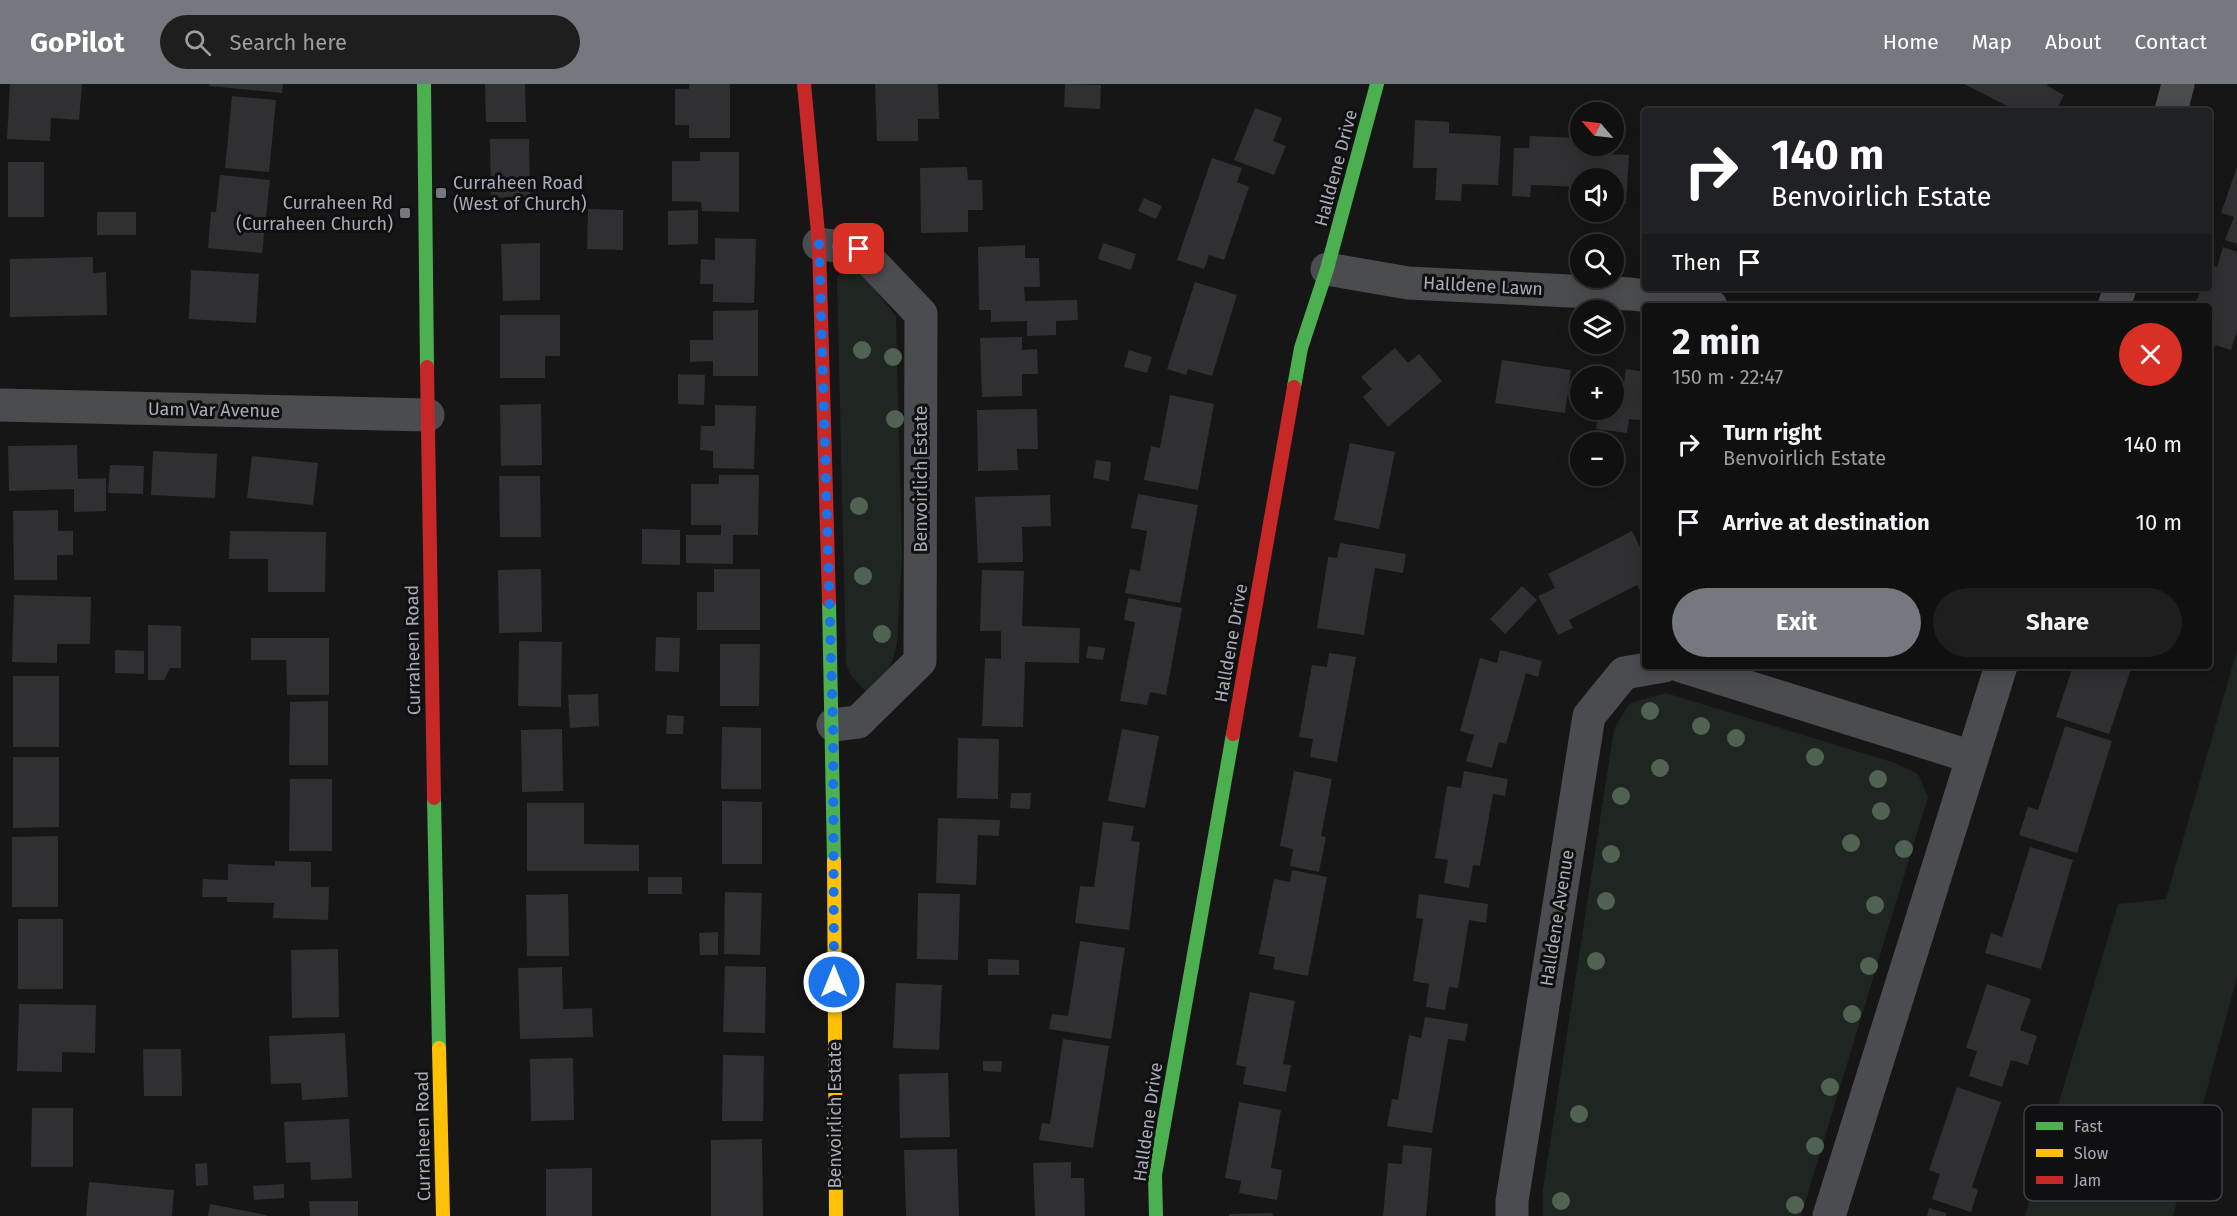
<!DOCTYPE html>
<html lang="en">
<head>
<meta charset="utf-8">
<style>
	:root { --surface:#101010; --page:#1e1e1e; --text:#f1f3f6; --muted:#9c9d9f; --line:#303030; --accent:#75787e }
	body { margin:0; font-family:"Fira Sans",sans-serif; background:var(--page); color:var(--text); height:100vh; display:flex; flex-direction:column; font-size:22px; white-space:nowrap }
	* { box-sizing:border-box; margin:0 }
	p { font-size:20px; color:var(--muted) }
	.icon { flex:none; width:33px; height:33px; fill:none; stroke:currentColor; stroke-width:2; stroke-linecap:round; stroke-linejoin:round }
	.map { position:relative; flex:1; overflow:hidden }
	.drawer { position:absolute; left:1642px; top:219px; width:570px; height:366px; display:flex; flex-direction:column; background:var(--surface); border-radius:6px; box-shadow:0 3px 15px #0003,0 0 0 2px var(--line) }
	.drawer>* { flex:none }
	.guide { position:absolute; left:1642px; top:24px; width:570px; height:183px; border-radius:6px; box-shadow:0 3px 15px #0003,0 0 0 2px var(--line); background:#202124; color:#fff; overflow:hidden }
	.needle { width:39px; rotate:298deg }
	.fabs { position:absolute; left:1570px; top:18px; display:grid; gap:12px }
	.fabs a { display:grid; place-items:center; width:54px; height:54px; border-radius:50%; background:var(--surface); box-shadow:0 3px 15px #0003,0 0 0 2px var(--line); font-size:30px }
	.pin { position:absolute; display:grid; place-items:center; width:51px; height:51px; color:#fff; margin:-26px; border-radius:12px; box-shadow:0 3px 9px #0006 }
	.me { position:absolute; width:66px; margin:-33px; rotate:0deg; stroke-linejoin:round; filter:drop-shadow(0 0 4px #0008) }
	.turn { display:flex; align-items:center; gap:21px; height:126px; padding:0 30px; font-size:27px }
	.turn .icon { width:78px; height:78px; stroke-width:2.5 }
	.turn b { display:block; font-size:42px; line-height:51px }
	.then { display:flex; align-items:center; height:57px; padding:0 30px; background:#0003; gap:12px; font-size:22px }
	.round { display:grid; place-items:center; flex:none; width:63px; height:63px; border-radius:32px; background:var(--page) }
	.summary { display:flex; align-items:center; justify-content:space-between; height:102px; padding:0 30px }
	h1 { font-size:36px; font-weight:700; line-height:45px }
	.cta { display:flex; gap:12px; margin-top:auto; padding:12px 30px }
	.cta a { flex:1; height:69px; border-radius:36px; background:var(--accent); color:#fff; font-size:24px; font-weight:700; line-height:69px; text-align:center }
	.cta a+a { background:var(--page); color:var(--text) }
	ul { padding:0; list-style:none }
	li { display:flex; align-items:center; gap:18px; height:78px; padding:0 30px }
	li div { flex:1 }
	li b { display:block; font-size:22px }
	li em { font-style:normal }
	header { display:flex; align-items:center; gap:36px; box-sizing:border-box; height:84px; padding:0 30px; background:var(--accent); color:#fff }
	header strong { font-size:28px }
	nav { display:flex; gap:33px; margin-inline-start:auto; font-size:21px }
	.search { width:420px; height:54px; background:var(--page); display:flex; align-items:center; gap:15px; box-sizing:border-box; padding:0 21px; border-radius:33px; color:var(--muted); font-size:22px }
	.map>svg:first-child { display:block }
</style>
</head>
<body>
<header>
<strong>GoPilot</strong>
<div class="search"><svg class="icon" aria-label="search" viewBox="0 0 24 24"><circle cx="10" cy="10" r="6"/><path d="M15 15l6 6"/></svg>Search here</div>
<nav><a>Home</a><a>Map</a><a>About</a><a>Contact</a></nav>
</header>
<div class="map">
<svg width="2237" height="1132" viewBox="0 0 2237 1132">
	<rect width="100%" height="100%" fill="#161616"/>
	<g fill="#1f2520">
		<polygon points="844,181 864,193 896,232 902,473 897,560 890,584 868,609 851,592 846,580 837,195 840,185"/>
		<polygon points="2237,566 2237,893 2173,1132 2025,1132 2118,820 2166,815"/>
		<polygon points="1666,609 1895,679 1918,690 1928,713 1801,1132 1543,1132 1543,1105 1614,645 1630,619"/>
	</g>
	<g fill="#303032">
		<polygon points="10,0 82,0 79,36 51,34 50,57 7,55"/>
		<polygon points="209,0 283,0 282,9 209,2"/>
		<polygon points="485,0 525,0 526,38 486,38"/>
		<polygon points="689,0 730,0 730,54 689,54 689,41 675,41 675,5 689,5"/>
		<polygon points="875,0 938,0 939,35 918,35 918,57 877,57"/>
		<polygon points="1065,0 1101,1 1100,25 1064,23"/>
		<polygon points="1964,0 2048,0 2047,2 2064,11 2056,27 2017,27"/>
		<polygon points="232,12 276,16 269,88 225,84"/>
		<polygon points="1255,24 1282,34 1273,57 1286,62 1274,91 1234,76"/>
		<polygon points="1415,36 1449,38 1449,49 1501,52 1498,101 1462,100 1461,117 1435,116 1437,84 1413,84"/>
		<polygon points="1530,52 1581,54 1581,62 1609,62 1608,70 1629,71 1626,120 1614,119 1614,94 1581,94 1581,103 1531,101 1530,113 1512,112 1514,64 1529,64"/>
		<polygon points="490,55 529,55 530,113 491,114"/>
		<polygon points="700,68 739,68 739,128 702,127 701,118 672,117 672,77 700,77"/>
		<polygon points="1212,74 1242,84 1237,98 1249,103 1224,176 1209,171 1204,185 1177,176"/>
		<rect x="8" y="78" width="36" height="55"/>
		<polygon points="967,83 968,96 982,96 983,126 968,126 968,148 921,149 920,84"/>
		<polygon points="2237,83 2237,160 2225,156 2234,133 2221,129"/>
		<polygon points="220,91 270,96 262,169 208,164 211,128 216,128"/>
		<polygon points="1144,114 1162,122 1156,135 1138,127"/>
		<polygon points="588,125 623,126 623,166 587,165"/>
		<polygon points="698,126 698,160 668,161 668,127"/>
		<rect x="97" y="128" width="39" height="23"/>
		<polygon points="715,154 756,155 754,219 713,218 713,200 700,200 701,175 715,176"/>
		<polygon points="540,159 540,216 503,217 501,160"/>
		<polygon points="1103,159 1136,170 1131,186 1098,175"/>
		<polygon points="1025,161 1025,174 1039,174 1040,203 1024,203 1025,217 1077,216 1078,236 1056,237 1056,251 1027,252 1027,237 991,238 991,226 979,226 978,163"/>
		<polygon points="2223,163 2237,168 2237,247 2231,266 2215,261 2210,277 2210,222 2195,222 2201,204 2210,204 2210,180 2217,183"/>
		<polygon points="93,173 93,189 106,188 107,231 10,233 10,175"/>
		<polygon points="191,186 259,190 256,239 189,235"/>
		<polygon points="1195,198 1237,211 1212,292 1188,285 1186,291 1167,285"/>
		<polygon points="758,226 758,292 713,292 713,277 690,278 690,256 713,256 713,227"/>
		<polygon points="500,231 560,231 560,272 545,272 545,294 500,294"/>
		<polygon points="1022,253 1022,266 1037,265 1038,290 1022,290 1022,312 982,313 980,254"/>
		<polygon points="1395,264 1408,279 1419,270 1442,297 1388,343 1363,313 1372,305 1361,293"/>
		<polygon points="1129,266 1152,273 1147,289 1124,283"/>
		<polygon points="1502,276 1571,286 1565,329 1495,319"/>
		<polygon points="1626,285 1646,288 1646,337 1629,335 1627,349 1596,345 1599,326 1614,326 1614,298 1624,299"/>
		<polygon points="678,290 705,291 704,321 678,320"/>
		<polygon points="1170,311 1214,320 1198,406 1144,396 1151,362 1160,364"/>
		<polygon points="541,320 542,381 501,382 500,321"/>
		<polygon points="715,321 756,322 754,385 713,384 713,367 700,366 701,342 715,342"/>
		<polygon points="1037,325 1038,365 1017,365 1018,386 978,387 977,326"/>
		<polygon points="1350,359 1395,368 1379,445 1334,436"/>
		<polygon points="77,361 78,395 106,394 106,427 74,428 74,405 9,407 8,362"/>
		<polygon points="153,367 217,370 215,414 151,411"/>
		<polygon points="252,372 318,379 313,421 247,414"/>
		<polygon points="1096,376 1111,378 1109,397 1093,394"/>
		<polygon points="110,381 144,382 143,410 108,409"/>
		<polygon points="719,391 759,391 758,451 733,451 733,480 686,479 686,451 721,451 721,441 691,441 691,400 719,400"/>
		<polygon points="499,392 540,392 541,453 500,453"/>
		<polygon points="1138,410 1198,421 1180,519 1125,509 1130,485 1140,487 1147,447 1131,444"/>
		<polygon points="1050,411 1051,442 1022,443 1023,478 978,479 975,413"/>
		<polygon points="58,426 58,447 73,447 73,471 57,471 57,496 14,496 13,427"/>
		<polygon points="642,445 680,446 680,481 642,480"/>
		<polygon points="230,447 326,448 325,508 268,508 268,475 229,475"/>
		<polygon points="1632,447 1646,475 1646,514 1644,515 1637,501 1569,536 1573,544 1558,551 1538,512 1555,504 1548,490"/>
		<polygon points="1340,459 1406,470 1403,489 1375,484 1364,551 1317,544 1328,473 1337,474"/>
		<polygon points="541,485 542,548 499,549 498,486"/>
		<polygon points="714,485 760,485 760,546 697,546 697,508 714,508"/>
		<polygon points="982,486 1024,487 1022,542 1080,544 1079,579 1025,578 1023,643 982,642 985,574 1001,575 1001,547 980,547"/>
		<polygon points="1522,502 1537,516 1505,550 1490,535"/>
		<polygon points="14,511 91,513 90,560 57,560 57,579 12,578"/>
		<polygon points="1128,514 1182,524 1166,611 1150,608 1147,621 1120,617 1135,538 1124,536"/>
		<polygon points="148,541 181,542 181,584 170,584 164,596 148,596"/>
		<polygon points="656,553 680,554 679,588 655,587"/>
		<polygon points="251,554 329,554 329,611 287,611 286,576 251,576"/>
		<polygon points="519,557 562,558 561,623 518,622"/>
		<polygon points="720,560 760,560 759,622 720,622"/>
		<polygon points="1088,562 1105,564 1103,576 1086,574"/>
		<polygon points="115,566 144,567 144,590 115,589"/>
		<polygon points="1500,566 1542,577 1538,593 1526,589 1506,660 1499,658 1492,684 1466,677 1474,651 1460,647 1480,574 1497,579"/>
		<polygon points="1329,569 1356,573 1337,678 1310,673 1313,655 1299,653 1312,581 1327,583"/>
		<polygon points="2073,582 2132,582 2109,650 2056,633"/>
		<rect x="13" y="592" width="46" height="71"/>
		<polygon points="598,610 599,642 570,644 568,611"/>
		<polygon points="328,617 328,681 289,681 290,618"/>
		<polygon points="667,631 684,632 683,650 666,650"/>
		<polygon points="2065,642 2112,657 2077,769 2019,751 2028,723 2038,726"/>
		<polygon points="722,643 761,644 761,705 721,705"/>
		<polygon points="562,645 563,707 522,708 521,646"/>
		<polygon points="1122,645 1159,652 1145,724 1108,717"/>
		<polygon points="958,654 999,655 998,715 957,714"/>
		<polygon points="13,673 59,673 59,743 13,744"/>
		<polygon points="1294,687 1332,695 1321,752 1326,753 1319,788 1290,782 1293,765 1280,762"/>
		<polygon points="1464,687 1508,695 1505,712 1493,710 1480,782 1473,781 1469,804 1444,799 1448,776 1435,774 1447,702 1461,704"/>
		<polygon points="290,695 332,695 332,767 289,767"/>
		<polygon points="1011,709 1031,709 1030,725 1010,724"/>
		<polygon points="722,717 762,718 762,780 722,780"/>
		<polygon points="527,719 584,719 584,760 639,761 639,787 527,787"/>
		<polygon points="938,734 1000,736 999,752 978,751 976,801 936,799"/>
		<polygon points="1103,738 1134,742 1131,757 1140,758 1129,846 1075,839 1080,802 1094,803"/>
		<polygon points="58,752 58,823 12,823 12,753"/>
		<polygon points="2030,763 2073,776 2041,885 1985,869 1991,849 2002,853"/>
		<polygon points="275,777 311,778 311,803 329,803 328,836 273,834 274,819 227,818 227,813 202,813 203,795 228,796 228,780 275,782"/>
		<polygon points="1292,786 1327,793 1308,892 1273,885 1275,873 1259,870 1274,795 1290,798"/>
		<rect x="648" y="793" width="34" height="17"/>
		<polygon points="725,808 762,809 760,871 724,870"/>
		<polygon points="918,809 960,810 958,876 917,875"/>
		<polygon points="568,810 569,872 527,872 526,811"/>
		<polygon points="1419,810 1488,820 1486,839 1469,836 1458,904 1449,903 1445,926 1426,923 1429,900 1413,897 1423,835 1416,834"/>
		<rect x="18" y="835" width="45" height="70"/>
		<polygon points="718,848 718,871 700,871 699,849"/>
		<polygon points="1080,857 1125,864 1111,955 1049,945 1052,930 1068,932"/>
		<polygon points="338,865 339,933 292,934 291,866"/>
		<polygon points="988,875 1019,876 1019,891 988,891"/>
		<polygon points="725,882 766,883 765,949 723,948"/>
		<polygon points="562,883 563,925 592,924 593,953 520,955 518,884"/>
		<polygon points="896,899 942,901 939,966 893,964"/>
		<polygon points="1987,900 2031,915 2020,946 2037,952 2028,981 2011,976 2002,1003 1969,992 1977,967 1966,964"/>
		<polygon points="1250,908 1295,917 1283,980 1291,981 1286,1008 1243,1000 1246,983 1236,981"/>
		<polygon points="19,920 96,921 95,969 62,968 62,988 17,987"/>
		<polygon points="1425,933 1468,940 1465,957 1448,955 1432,1049 1387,1042 1392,1015 1398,1016 1409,951 1421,954"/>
		<polygon points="345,949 348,1013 302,1016 301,999 271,1000 269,952"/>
		<polygon points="1063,955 1109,962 1093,1064 1039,1056 1042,1039 1050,1040"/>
		<polygon points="143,965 181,965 182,1012 144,1012"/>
		<polygon points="723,971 764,972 763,1037 722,1037"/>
		<polygon points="573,974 574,1036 531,1037 530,975"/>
		<polygon points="983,977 1002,977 1001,988 983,987"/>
		<polygon points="948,989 950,1053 900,1054 899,990"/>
		<polygon points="1957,1003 2001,1018 1972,1103 1978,1106 1971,1128 1932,1115 1940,1090 1929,1086"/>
		<polygon points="1239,1018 1281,1026 1271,1084 1282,1086 1277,1116 1239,1109 1241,1097 1225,1094"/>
		<polygon points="32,1024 73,1024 73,1083 31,1083"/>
		<polygon points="349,1035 352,1094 311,1096 310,1078 286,1079 284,1038"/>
		<polygon points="762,1055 763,1132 711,1132 711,1056"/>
		<polygon points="1403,1061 1432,1064 1426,1132 1383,1132 1388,1079 1402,1080"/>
		<polygon points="957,1065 959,1132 906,1132 904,1066"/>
		<polygon points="1071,1078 1071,1094 1084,1094 1085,1132 1035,1132 1033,1079"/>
		<polygon points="207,1079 208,1101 196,1102 195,1080"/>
		<polygon points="592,1084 592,1132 546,1132 546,1085"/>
		<polygon points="89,1098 174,1106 172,1132 86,1132"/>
		<polygon points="284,1100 284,1114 254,1116 253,1102"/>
		<polygon points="309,1117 358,1117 358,1132 310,1132"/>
		<polygon points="210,1120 266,1131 266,1132 208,1132"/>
		<polygon points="1929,1124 1946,1129 1946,1132 1927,1132"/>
		<polygon points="1272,1129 1273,1132 1229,1132 1229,1130"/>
	</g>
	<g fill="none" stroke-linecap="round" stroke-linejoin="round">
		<g stroke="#4b4c4f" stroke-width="33">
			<polyline points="2171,27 2178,0"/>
			<polyline points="819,160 859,165 921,230 920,577 858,638 833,641"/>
			<polyline points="1327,185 1408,199 1631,210 1695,218 1711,222"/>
			<polyline points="2114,222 2120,204"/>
			<polyline points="0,321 428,331"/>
			<polyline points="1681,582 1972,673"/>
			<polyline points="1512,1132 1512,1117 1589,632 1624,589 1664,582"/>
			<polyline points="1829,1132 2001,582"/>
		</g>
		<g stroke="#4caf50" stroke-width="14">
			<polyline points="424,0 427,283"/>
			<polyline points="1294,303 1301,264 1327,185 1377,0"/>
			<polyline points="829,517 834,777"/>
			<polyline points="434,714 439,964"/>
			<polyline points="1156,1132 1155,1091 1233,650"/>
		</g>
		<g stroke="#ffc107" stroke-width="14">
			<polyline points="834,777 836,1132"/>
			<polyline points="439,964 443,1132"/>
		</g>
		<g stroke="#c62828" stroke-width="14">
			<polyline points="804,0 819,160 829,517"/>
			<polyline points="427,283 434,714"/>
			<polyline points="1233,650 1294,303"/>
		</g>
	</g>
	<g fill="#506251">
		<circle cx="862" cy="266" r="9"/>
		<circle cx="893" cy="273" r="9"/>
		<circle cx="895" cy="335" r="9"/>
		<circle cx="859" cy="422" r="9"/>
		<circle cx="863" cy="492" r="9"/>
		<circle cx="882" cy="550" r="9"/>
		<circle cx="1650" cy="627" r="9"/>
		<circle cx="1701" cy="642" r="9"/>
		<circle cx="1736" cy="654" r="9"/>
		<circle cx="1815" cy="673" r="9"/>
		<circle cx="1660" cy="684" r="9"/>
		<circle cx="1878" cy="695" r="9"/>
		<circle cx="1621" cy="712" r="9"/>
		<circle cx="1881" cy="727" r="9"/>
		<circle cx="1851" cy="759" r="9"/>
		<circle cx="1904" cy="765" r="9"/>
		<circle cx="1611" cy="770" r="9"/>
		<circle cx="1606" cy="817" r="9"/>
		<circle cx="1875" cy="821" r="9"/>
		<circle cx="1596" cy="877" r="9"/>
		<circle cx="1869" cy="882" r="9"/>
		<circle cx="1852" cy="930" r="9"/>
		<circle cx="1830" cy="1003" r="9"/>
		<circle cx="1579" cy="1030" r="9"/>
		<circle cx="1815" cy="1062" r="9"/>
		<circle cx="1561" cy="1117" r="9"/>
		<circle cx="1795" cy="1121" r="9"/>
	</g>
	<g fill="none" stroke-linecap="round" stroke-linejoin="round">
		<polyline stroke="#1a73e8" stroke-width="10" stroke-dasharray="0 18" points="834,898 833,641 819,160 859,165"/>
	</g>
	<g fill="#75787e" stroke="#101012" stroke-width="2">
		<rect x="435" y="103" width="12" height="12" rx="3"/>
		<rect x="399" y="123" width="12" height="12" rx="3"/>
	</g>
	<g text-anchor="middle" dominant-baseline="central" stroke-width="6" stroke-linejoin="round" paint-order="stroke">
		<g font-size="18" fill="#a8acb6" stroke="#101012">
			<text transform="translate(1336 84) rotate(-75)">Halldene Drive</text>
			<text transform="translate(1483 202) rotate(3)">Halldene Lawn</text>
			<text transform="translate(214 326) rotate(1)">Uam Var Avenue</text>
			<text transform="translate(921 395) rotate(-90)">Benvoirlich Estate</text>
			<text transform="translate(1231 559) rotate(-80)">Halldene Drive</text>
			<text transform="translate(413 566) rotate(-91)">Curraheen Road</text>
			<text transform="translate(1557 834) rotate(-81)">Halldene Avenue</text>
			<text transform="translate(835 1031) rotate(-90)">Benvoirlich Estate</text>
			<text transform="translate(1148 1038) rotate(-82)">Halldene Drive</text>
			<text transform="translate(423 1052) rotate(-91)">Curraheen Road</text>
		</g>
		<g font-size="18" fill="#a8acb6" stroke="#101012" text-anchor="start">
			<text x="453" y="99">Curraheen Road<tspan x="453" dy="21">(West of Church)</tspan></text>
			<text x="393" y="119" text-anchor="end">Curraheen Rd<tspan x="393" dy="21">(Curraheen Church)</tspan></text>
		</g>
	</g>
	<rect x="2024" y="1021" width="198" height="96" rx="9" fill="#101012" stroke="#3e3f43" stroke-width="1.5"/>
	<rect x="2036" y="1038" width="27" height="8" fill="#4caf50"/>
	<rect x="2036" y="1065" width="27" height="8" fill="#ffc107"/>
	<rect x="2036" y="1092" width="27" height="8" fill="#c62828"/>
	<g font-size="16" fill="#a8acb6">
		<text x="2074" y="1048">Fast</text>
		<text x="2074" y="1075">Slow</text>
		<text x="2074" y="1102">Jam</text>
	</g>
</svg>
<div class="fabs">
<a><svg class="needle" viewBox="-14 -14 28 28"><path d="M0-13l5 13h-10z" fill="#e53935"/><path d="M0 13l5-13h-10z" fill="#9c9d9f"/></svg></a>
<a><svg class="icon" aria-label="sound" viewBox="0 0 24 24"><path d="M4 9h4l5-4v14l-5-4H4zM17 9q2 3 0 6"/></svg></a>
<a><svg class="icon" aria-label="search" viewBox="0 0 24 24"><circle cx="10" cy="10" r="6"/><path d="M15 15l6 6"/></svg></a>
<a><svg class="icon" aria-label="layers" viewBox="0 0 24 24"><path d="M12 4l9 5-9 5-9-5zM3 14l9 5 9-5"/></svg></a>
<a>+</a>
<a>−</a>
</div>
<div class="pin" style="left:859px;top:165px;background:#d93025"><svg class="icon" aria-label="arrive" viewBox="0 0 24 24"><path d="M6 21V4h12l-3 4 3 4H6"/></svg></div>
<svg class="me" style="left:834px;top:898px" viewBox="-20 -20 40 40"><circle r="17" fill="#1a73e8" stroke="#fff" stroke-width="3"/><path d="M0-11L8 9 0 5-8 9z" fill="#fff"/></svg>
<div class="guide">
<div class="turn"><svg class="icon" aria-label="right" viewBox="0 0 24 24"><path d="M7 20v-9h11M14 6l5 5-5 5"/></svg><div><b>140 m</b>Benvoirlich Estate</div></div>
<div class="then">Then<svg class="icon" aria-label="arrive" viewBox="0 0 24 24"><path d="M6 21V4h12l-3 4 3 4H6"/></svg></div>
</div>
<section class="drawer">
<div class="summary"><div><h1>2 min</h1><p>150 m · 22:47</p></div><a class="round" style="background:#d93025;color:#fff"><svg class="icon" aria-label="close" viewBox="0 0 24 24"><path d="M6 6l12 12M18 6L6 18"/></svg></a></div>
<ul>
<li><svg class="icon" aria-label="right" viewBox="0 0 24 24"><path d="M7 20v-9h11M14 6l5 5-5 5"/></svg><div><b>Turn right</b><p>Benvoirlich Estate</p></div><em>140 m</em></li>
<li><svg class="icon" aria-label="arrive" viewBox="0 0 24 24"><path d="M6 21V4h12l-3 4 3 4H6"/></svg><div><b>Arrive at destination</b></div><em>10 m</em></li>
</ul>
<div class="cta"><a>Exit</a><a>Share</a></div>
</section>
</div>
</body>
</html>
